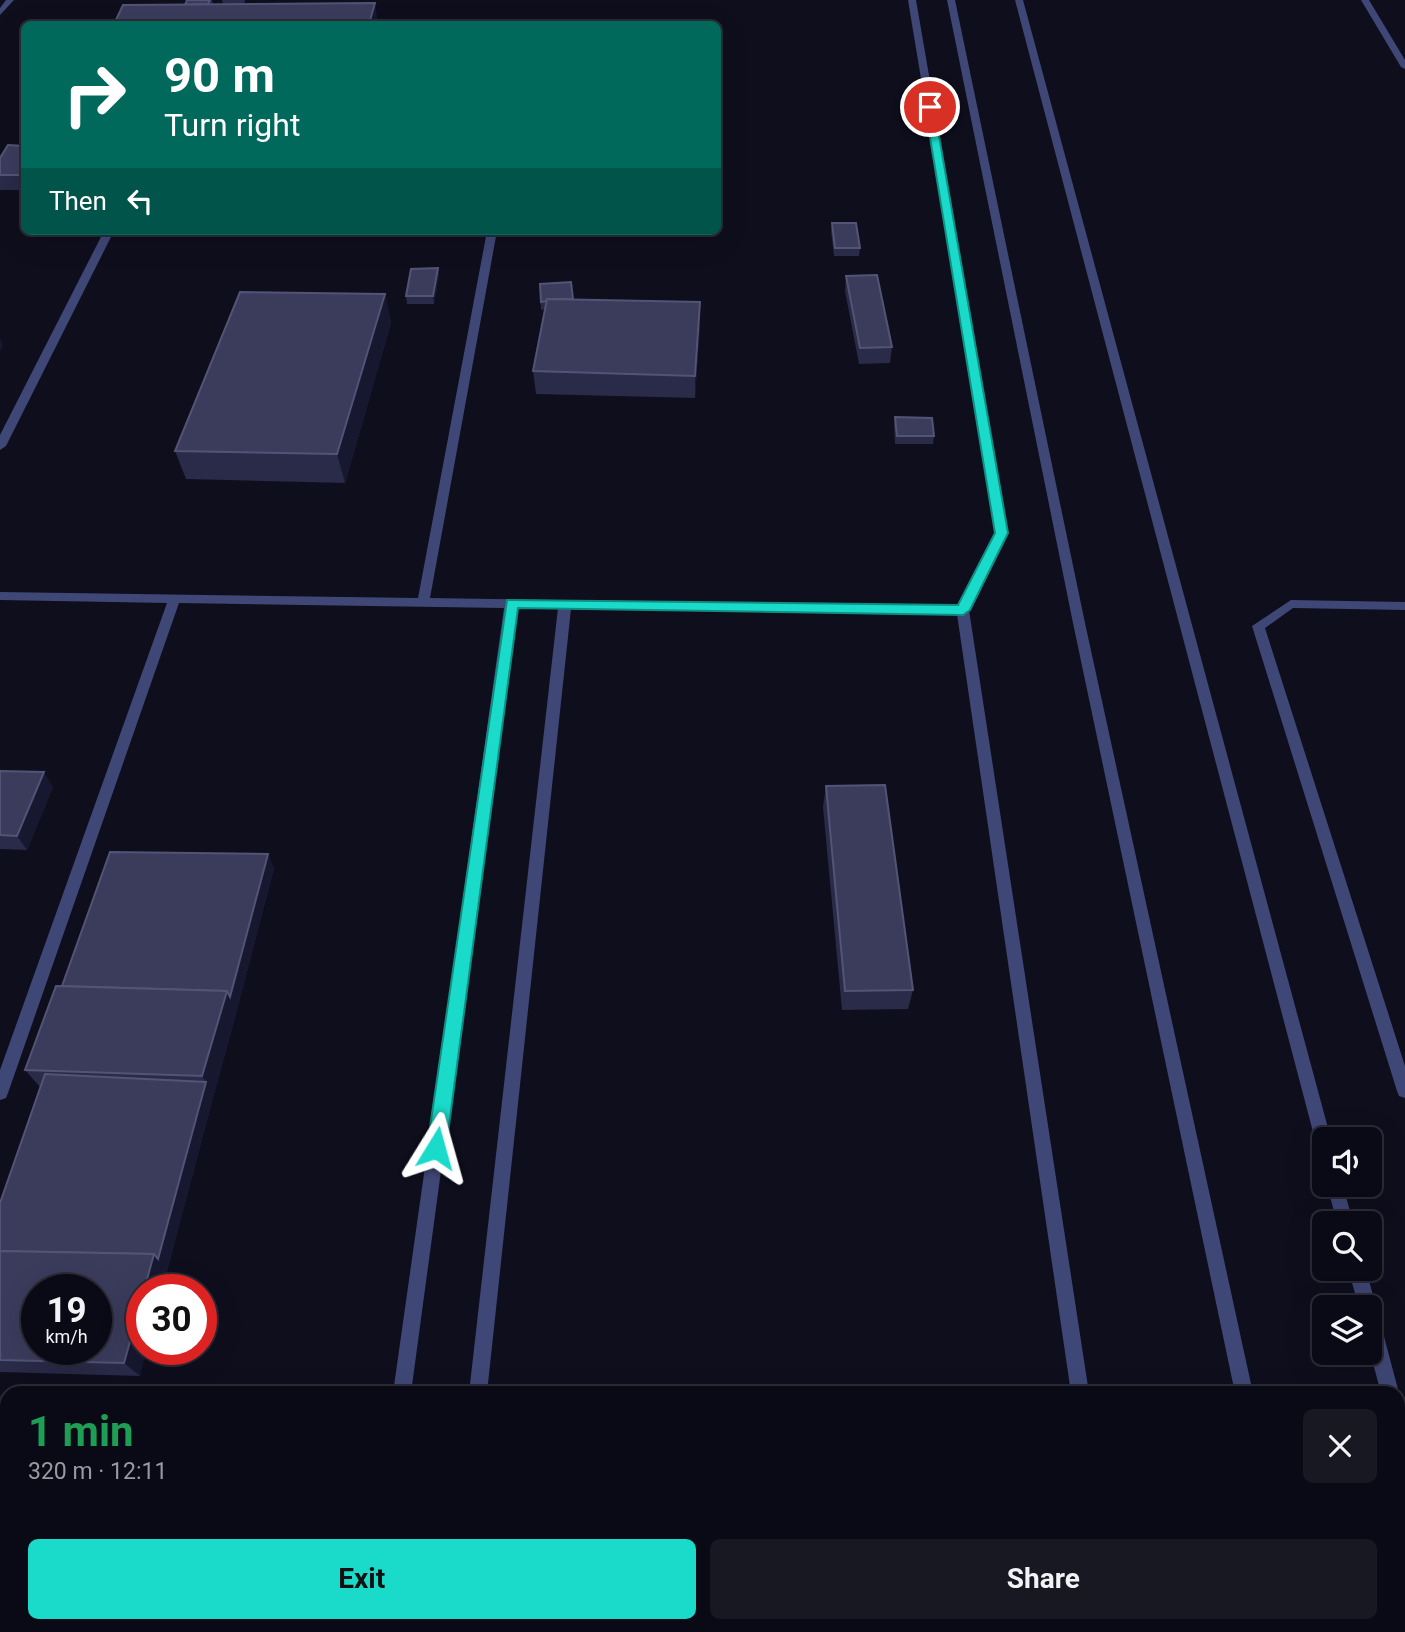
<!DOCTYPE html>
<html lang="en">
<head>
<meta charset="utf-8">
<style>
	:root { --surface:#0a0a16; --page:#181823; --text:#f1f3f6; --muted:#999aa1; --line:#2a2b35; --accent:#1adbca }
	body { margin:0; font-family:Roboto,sans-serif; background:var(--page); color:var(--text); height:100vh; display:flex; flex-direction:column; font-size:26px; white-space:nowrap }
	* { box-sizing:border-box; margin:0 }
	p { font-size:23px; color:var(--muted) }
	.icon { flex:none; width:38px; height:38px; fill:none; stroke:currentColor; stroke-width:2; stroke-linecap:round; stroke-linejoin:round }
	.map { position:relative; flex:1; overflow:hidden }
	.panel { position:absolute; left:0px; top:1386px; width:1405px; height:247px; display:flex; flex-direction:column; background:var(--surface); border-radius:21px 21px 0 0; box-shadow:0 7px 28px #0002,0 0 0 2px var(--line) }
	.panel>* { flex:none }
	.hud { position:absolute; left:21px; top:21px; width:700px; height:214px; border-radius:10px; box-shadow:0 7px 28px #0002,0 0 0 2px var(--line); background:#00695c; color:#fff; overflow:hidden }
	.fabs { position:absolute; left:1312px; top:1127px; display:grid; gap:14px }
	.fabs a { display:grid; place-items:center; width:70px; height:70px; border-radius:10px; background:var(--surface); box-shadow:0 7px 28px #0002,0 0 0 2px var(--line); font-size:35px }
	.speed { position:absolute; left:21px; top:1274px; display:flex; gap:14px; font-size:35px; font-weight:700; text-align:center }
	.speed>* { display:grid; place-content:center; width:91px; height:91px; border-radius:50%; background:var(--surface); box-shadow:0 7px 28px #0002,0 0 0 2px var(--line); line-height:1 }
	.speed small { font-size:18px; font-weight:400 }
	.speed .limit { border:10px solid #d22; background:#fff; color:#111 }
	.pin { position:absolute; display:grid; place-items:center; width:60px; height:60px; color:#fff; margin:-30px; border:4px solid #fff; border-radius:50%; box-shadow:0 2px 7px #0007 }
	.me { position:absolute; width:77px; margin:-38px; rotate:8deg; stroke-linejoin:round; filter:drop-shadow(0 0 5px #0008) }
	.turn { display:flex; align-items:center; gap:24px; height:147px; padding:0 28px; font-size:32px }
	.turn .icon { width:91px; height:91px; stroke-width:2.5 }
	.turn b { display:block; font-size:49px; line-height:60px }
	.then { display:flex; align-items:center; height:66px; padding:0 28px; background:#0003; gap:14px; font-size:26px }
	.round { display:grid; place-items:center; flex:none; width:74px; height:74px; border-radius:10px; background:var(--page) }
	.overview { display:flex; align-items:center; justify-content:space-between; height:119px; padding:0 28px }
	h1 { font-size:42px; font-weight:700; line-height:52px; color:#1e9e55 }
	.primary-button { display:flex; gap:14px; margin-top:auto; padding:14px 28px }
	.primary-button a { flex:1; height:80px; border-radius:10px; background:var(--accent); color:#111; font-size:28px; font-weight:700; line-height:80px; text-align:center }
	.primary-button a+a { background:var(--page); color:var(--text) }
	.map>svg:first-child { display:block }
</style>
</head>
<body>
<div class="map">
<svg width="1405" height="1632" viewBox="0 0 1405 1632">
	<rect width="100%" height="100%" fill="#0e0e1d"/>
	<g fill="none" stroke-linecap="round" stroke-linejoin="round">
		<g fill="#3f4776" fill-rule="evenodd">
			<polygon points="6,0 14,0 0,15 0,8"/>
			<polygon points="908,0 916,0 1008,533 969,610 1089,1393 1071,1393 957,614 571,609 487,1393 469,1393 558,608 517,608 411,1393 393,1393 504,608 179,603 8,1093 6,1098 0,1100 0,1070 167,603 0,600 0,592 418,598 487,231 497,231 430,598 959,606 996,533"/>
			<polygon points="947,0 955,0 1085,623 1253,1393 1235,1393 1073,623"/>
			<polygon points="1015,0 1023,0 1331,1139 1325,1139 1325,1155 1319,1153 1317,1147"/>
			<polygon points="1361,0 1369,0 1405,60 1405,69 1401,67"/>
			<polygon points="104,231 114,231 6,446 0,450 0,435"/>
			<polygon points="1291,600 1405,602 1405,610 1293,608 1265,628 1405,1066 1405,1098 1399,1096 1397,1091 1252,626"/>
			<polygon points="1327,1185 1343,1185 1353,1223 1337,1223"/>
			<polygon points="1348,1269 1366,1269 1399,1393 1398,1395 1398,1393 1381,1393 1370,1352 1370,1307 1359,1307"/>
			<polygon points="1398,1413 1405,1416 1405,1457 1398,1454"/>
			<polygon points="360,1626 380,1626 379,1632 359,1632"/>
			<polygon points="442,1626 462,1626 461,1632 441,1632"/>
			<polygon points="1105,1626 1125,1626 1126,1632 1106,1632"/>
			<polygon points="1284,1626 1304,1626 1306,1632 1286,1632"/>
		</g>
	</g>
	<g fill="#2a2a49">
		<polygon points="212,0 213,4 223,4 222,0 245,0 244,4 379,23 378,24 114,24 185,5"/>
		<polygon points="24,146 24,190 0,190 0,158"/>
		<polygon points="832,223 860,248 859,256 834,256 831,231"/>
		<polygon points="438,268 439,276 434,304 407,304 406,296"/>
		<polygon points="846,276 892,347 890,363 859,364 845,291"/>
		<polygon points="540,284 573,299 700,325 695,398 536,394 533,371 545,309 541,310"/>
		<polygon points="385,294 391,323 345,483 186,479 175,451"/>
		<polygon points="895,417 934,436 933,444 895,444 894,425"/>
		<polygon points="0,771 53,787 27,850 0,849"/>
		<polygon points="826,786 913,990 908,1009 842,1010 823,807"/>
		<polygon points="274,868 237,1010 214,1094 162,1290 142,1349 146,1349 140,1376 0,1372 0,1203 40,1087 25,1070"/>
		<polygon points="0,1468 7,1468 7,1611 0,1610"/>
	</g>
	<g fill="#171730">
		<polygon points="375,3 378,24 369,24"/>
		<polygon points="438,268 439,276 434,304 433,296"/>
		<polygon points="385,294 391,323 345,483 337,454"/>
		<polygon points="700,302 700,325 695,398 695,376"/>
		<polygon points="0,338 3,345 0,351"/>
		<polygon points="44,772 53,787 27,850 17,836"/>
		<polygon points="268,854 274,868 237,1010 214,1094 162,1290 144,1290 154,1254 206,1082 202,1076"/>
		<polygon points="142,1299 142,1349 146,1349 140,1376 124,1363"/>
		<polygon points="274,1626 287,1626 286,1632 273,1632"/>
	</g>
	<g fill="#3b3c5c" stroke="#535475" stroke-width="2" fill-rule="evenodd">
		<polygon points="187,0 210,0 208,4 185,5"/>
		<polygon points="375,3 369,24 114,24 123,5"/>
		<polygon points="8,145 24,146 24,175 0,175 0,158"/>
		<polygon points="832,223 856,223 860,248 835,248"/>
		<polygon points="438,268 433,296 406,296 411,269"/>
		<polygon points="877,275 892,347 860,348 846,276"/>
		<polygon points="571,282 573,299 547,299 547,301 541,302 540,284"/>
		<polygon points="240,292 385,294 337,454 175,451"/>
		<polygon points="547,299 700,302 695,376 533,371"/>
		<polygon points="895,417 932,418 934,436 897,436"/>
		<polygon points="0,771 44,772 17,836 0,835"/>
		<polygon points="885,785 913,990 845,991 826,786"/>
		<polygon points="110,852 268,854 230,997 227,991 62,986"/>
		<polygon points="56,986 227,991 202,1076 25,1070"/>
		<polygon points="45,1074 206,1082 158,1259 154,1254 0,1251 0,1203"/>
		<path d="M0,1251l154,3 -10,36h-2v9l-18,64 -124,-3zM37,1290h59v59h-59z"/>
		<rect x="0" y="1468" width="7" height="136"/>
		<polygon points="56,1626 274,1626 273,1632 55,1632"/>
		<polygon points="553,1626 602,1626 601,1632 552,1632"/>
	</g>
	<polygon fill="#1adbca" stroke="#118e83" stroke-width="2" points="930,104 934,107 1008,533 970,610 963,615 518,608 446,1148 443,1154 436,1157 429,1154 427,1148 507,600 958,605 995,533 925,107"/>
</svg>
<div class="fabs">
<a><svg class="icon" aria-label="sound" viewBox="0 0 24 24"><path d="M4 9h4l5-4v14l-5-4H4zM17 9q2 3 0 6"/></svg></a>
<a><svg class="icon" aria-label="search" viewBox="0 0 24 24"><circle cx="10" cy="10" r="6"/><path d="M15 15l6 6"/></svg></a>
<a><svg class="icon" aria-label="layers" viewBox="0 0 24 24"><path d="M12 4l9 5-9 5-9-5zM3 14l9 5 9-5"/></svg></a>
</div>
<div class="speed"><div>19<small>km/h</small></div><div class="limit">30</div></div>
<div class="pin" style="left:930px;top:107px;background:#d93025"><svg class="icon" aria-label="arrive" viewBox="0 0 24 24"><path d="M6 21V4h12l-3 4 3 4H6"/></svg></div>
<svg class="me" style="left:436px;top:1148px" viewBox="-20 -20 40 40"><path d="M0-17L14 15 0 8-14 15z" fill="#1adbca" stroke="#fff" stroke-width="4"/></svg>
<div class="hud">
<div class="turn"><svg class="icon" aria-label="right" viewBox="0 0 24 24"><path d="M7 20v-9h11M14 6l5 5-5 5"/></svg><div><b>90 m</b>Turn right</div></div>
<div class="then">Then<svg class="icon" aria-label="left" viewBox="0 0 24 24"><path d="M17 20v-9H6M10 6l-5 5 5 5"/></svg></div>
</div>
<section class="panel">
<div class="overview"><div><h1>1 min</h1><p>320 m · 12:11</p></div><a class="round"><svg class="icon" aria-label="close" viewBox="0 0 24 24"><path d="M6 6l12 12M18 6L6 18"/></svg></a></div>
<div class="primary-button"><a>Exit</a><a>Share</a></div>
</section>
</div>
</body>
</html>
